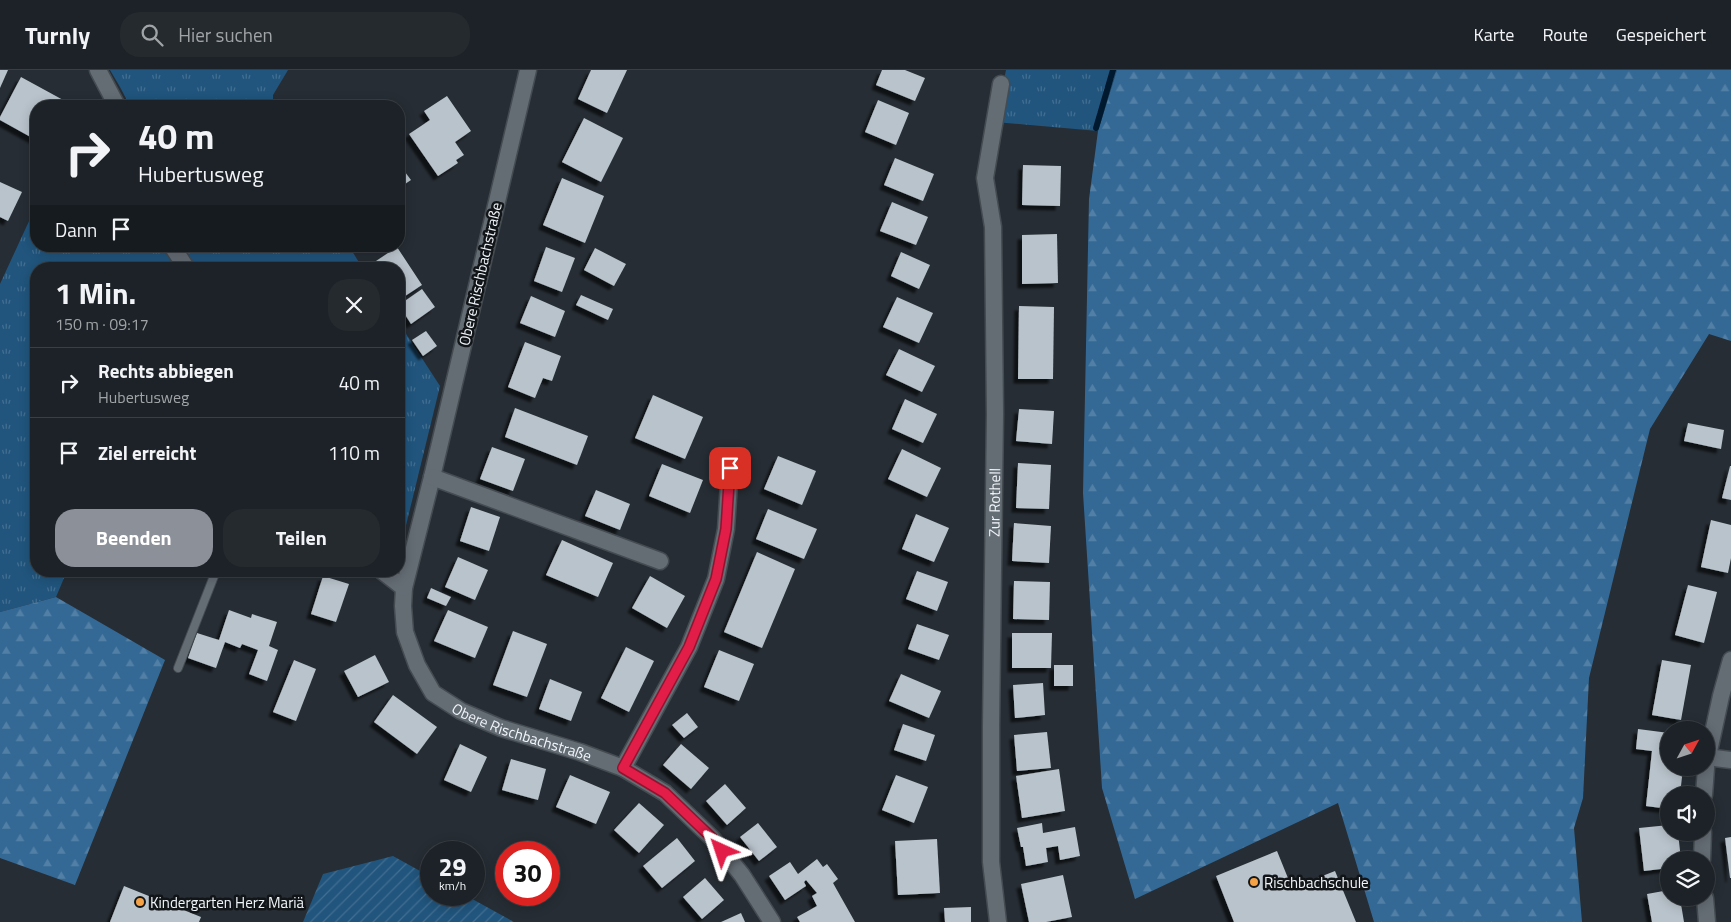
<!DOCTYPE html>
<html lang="de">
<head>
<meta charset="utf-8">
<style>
	:root { --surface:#1c2227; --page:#252a2f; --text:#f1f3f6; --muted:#a0a4a7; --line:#3a3f44; --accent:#8c9099 }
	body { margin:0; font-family:"Titillium Web",sans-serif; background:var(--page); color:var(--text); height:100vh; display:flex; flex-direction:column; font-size:19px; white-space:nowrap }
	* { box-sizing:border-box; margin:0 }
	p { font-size:16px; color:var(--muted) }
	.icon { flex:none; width:28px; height:28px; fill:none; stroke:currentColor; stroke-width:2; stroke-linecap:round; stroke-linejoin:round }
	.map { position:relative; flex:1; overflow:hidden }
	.details { position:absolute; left:30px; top:192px; width:375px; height:315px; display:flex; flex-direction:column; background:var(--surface); border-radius:20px; box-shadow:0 2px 12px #0003,0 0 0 1px var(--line) }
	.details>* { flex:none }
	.banner { position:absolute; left:30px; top:30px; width:375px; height:152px; border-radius:20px; box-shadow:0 2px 12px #0003,0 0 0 1px var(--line); background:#1c2227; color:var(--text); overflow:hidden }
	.needle { width:32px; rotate:50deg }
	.buttons { position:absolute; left:1660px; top:651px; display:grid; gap:10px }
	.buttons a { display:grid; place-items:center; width:55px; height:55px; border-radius:50%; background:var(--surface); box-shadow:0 2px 12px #0003,0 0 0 1px var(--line); font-size:25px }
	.speed { position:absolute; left:420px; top:771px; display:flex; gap:10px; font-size:25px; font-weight:700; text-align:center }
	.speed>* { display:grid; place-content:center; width:65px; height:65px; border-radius:50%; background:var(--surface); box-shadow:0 2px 12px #0003,0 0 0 1px var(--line); line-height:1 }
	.speed small { font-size:12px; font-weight:400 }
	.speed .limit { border:8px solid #d22; background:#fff; color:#111 }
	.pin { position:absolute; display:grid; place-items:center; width:42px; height:42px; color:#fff; margin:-21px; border-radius:10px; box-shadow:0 2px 8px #0006 }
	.me { position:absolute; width:55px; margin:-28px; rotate:318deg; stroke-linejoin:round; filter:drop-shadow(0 0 4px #0008) }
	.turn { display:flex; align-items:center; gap:18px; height:105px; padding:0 25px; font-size:22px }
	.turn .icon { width:65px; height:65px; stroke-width:2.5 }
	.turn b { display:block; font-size:35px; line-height:42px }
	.then { display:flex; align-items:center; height:48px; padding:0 25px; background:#0003; gap:10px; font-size:19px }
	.round { display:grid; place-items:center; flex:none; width:52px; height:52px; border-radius:20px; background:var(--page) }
	.overview { display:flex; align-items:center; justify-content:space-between; height:85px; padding:0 25px }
	h1 { font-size:30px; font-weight:700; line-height:38px }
	.button { display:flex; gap:10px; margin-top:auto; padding:10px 25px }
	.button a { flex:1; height:58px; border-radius:20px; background:var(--accent); color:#fff; font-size:20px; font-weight:700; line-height:58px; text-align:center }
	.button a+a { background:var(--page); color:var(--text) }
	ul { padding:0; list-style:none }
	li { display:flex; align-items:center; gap:15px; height:70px; padding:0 25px; border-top:1px solid var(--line) }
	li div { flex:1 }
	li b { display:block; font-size:19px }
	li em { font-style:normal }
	header { display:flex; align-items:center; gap:30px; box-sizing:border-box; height:70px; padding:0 25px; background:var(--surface); border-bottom:1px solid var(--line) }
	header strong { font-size:24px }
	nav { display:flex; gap:28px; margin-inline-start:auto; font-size:18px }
	.search { width:350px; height:45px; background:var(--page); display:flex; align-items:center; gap:12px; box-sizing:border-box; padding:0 18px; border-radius:20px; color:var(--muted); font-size:19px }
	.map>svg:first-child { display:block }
</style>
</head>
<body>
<header>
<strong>Turnly</strong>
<div class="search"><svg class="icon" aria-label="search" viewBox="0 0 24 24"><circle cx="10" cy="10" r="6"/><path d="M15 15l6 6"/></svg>Hier suchen</div>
<nav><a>Karte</a><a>Route</a><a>Gespeichert</a></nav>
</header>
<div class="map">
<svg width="1731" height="852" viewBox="0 0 1731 852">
	<defs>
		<pattern id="grass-tufts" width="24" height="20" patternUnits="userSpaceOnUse" patternTransform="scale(1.25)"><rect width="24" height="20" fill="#21557d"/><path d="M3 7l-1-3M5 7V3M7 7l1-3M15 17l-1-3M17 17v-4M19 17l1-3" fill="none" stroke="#426e90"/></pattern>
		<pattern id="forest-firs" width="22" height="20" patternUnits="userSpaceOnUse" patternTransform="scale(1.25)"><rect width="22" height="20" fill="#346995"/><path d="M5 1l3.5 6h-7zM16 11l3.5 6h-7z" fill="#527fa5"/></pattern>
		<pattern id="garden-furrows" width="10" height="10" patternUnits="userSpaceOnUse" patternTransform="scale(1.25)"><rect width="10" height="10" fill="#21557d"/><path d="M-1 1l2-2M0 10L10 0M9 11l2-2" fill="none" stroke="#426e90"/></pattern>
		<filter id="shadow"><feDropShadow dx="-4.5" dy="4.5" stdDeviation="1" flood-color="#0009"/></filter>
	</defs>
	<rect width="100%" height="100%" fill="#262d34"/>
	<g fill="url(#grass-tufts)">
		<polygon points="110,0 288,0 273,25 273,36 130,36 120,17"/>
		<polygon points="1006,0 1117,0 1098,61 995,52"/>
		<polygon points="36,136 36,176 349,176 363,199 36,199 36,501 67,501 56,527 0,542 0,214"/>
		<polygon points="399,253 440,316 399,484"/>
	</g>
	<g fill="url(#forest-firs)">
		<polygon points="1117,0 1731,0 1731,271 1709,264 1650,359 1589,608 1583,728 1574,758 1582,852 1374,852 1338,733 1135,829 1102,718 1083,423 1089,129 1098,61"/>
		<polygon points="56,527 165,590 75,815 0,788 0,542"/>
	</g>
	<polygon fill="url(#garden-furrows)" points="393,786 431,807 431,825 465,825 514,852 303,852 323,804"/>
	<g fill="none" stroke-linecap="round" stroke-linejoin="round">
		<polyline stroke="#00192e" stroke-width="6" points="1096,58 1113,0"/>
	</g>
	<g fill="#b9c3cb" filter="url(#shadow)">
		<polygon points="0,0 8,0 0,18"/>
		<polygon points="591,0 627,0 607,43 578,29"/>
		<polygon points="882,0 905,0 925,8 915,31 876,15"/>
		<polygon points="21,7 65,31 62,36 36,36 36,70 0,50 0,47"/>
		<polygon points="447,26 471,61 455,72 464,85 456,90 458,93 438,106 409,64 430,50 424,41"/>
		<polygon points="878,30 909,43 896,75 865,62"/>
		<polygon points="584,48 623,68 601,112 562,92"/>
		<polygon points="895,88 934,104 923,131 884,115"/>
		<polygon points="399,94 411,110 399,118"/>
		<polygon points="1023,95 1061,96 1060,136 1022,135"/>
		<polygon points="562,108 604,126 585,173 543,155"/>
		<polygon points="0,112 22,122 8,151 0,147"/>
		<polygon points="892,132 928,147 916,175 880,161"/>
		<polygon points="1057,164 1058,213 1022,214 1022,165"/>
		<polygon points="397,177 422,215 399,230 399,199 373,199 370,195"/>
		<polygon points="546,177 575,188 562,222 534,211"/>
		<polygon points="595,178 626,194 614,216 584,200"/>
		<polygon points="901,182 930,195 919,219 891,206"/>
		<polygon points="422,219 435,237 411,254 399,235"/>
		<polygon points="581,225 613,239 608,250 576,235"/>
		<polygon points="531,226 565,241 555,267 520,253"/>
		<polygon points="897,227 933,243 919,273 883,257"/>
		<polygon points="1019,236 1054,237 1053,309 1018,309"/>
		<polygon points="426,261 437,276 423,286 412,270"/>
		<polygon points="525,272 561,286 552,311 543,308 535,328 508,317"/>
		<polygon points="899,279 935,296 922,322 886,305"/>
		<polygon points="653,325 703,347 685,389 635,368"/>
		<polygon points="905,329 937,344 923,373 892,359"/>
		<polygon points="515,338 588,366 577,395 505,367"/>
		<polygon points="1019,339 1054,341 1052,374 1016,371"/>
		<polygon points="1688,353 1724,360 1721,379 1684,371"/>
		<polygon points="492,377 525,389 513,421 480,409"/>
		<polygon points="902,379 941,398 927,427 888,409"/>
		<polygon points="778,386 816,401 802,435 764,419"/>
		<polygon points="1018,393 1051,395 1049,439 1016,438"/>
		<polygon points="662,394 703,410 690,443 649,426"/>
		<polygon points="1730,396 1731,396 1731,430 1722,428"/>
		<polygon points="596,420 630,434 620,460 585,446"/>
		<polygon points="471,437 500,447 489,481 460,471"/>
		<polygon points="768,439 817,459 804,489 756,469"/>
		<polygon points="916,444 949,458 934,492 902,479"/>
		<polygon points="1711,450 1731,455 1731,488 1728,503 1701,497"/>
		<polygon points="1014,453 1051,456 1049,493 1012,491"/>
		<polygon points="562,470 613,493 598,527 546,505"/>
		<polygon points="757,482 795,499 762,578 724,562"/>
		<polygon points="458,487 488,500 475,530 445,517"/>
		<polygon points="917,501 948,512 937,541 906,529"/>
		<polygon points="323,506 349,514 336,552 311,544"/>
		<polygon points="650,506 685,526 667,558 632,538"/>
		<polygon points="1014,511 1050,512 1049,550 1013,549"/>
		<polygon points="1688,515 1717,522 1704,573 1675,565"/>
		<polygon points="431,518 451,527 446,536 427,528"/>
		<polygon points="229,540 251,548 252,544 277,552 269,576 278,580 267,611 249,604 258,580 242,574 240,578 225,572 216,598 188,588 197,563 219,570"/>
		<polygon points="448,540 488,557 475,588 434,571"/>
		<polygon points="917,554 949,565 939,590 908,579"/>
		<polygon points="513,561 547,574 527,627 493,615"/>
		<polygon points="1012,563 1052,563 1051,598 1012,598"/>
		<polygon points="626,577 654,591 629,642 601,628"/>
		<polygon points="719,580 754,594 739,631 704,617"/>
		<polygon points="375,585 389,612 358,627 344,601"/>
		<polygon points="294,590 316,599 296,651 273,642"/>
		<polygon points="1662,590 1691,595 1681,650 1652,645"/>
		<rect x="1054" y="595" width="19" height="21"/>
		<polygon points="901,604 941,621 929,648 889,631"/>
		<polygon points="550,609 582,622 571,651 539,639"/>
		<polygon points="1043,613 1045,645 1015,648 1013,615"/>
		<polygon points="393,625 437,657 417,684 374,652"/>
		<polygon points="687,643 698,657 684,668 672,655"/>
		<polygon points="903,654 935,665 926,691 894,680"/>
		<polygon points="1638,659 1669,663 1667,679 1669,679 1669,698 1683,698 1680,725 1669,725 1669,739 1646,736 1652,681 1636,679"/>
		<polygon points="1047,662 1051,698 1017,701 1014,665"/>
		<polygon points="460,674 487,687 471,722 444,710"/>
		<polygon points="681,674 709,698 691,719 663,695"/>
		<polygon points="511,689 546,699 538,730 502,720"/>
		<polygon points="1059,699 1065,741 1022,748 1016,706"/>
		<polygon points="570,705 610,722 596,754 556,737"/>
		<polygon points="896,705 928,717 914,753 882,740"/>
		<polygon points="725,714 746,738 727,755 706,731"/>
		<polygon points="639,733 664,755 639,783 614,760"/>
		<polygon points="758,753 777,777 759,791 740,767"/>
		<polygon points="1042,753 1043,763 1075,757 1080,786 1060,790 1058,776 1046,778 1048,792 1026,796 1023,777 1021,777 1017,758"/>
		<polygon points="1669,755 1669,762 1678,762 1681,790 1669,790 1669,798 1644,801 1639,758"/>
		<polygon points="1731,767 1731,808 1730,808 1725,768"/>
		<polygon points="677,768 695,791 662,818 643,796"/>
		<polygon points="937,769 940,823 898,825 895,771"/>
		<polygon points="1277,781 1292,818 1335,801 1356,852 1234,852 1216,806"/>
		<polygon points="817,789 823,797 827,794 838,809 833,813 855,852 800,852 797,847 817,836 812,826 817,823 806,810 804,812 806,816 785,830 769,806 790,792 798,804"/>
		<polygon points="1063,805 1072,847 1046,852 1029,852 1021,814"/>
		<polygon points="705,808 724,830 702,849 683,827"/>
		<polygon points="124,816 201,847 199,852 110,852"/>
		<polygon points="1669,820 1669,828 1680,828 1684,852 1652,852 1647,824"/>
		<polygon points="971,837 971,852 945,852 944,838"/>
		<polygon points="741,843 745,852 721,852"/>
	</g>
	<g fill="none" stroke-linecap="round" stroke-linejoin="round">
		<defs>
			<polyline id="lane" points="178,598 216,501"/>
			<g id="street">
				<polyline points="98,0 117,36"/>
				<path id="s1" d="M528,0l-96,407 -28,111 -1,18 2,26 12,33 16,28 28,18 40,17 79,24 43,16 42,25 47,45 30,37 30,47"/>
				<polyline points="172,176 187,199"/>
				<polyline points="432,407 660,491"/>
				<polyline points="382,501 404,518"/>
				<polyline points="1707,687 1731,690"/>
				<polyline points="1706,695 1721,626 1731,590"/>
				<polyline points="623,698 689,577 716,509 726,459 730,398"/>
				<polyline points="1704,725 1706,698"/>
				<polyline points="1702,790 1703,762"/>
				<polyline points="1705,828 1707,852"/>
				<path id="s2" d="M998,852l-7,-60v-136l4,-312 -2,-187 -8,-49 16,-94"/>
			</g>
		</defs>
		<use href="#lane" stroke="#444b51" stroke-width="10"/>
		<use href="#street" stroke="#444b51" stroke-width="19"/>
		<use href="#lane" stroke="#646c74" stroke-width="8"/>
		<use href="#street" stroke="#646c74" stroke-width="16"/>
	</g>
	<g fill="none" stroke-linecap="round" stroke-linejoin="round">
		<defs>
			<polyline id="route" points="722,781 712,768 665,723 623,698 689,577 716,509 726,459 730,398"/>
		</defs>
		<use href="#route" stroke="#92132f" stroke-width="12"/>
		<use href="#route" stroke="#e11d48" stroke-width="9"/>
	</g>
	<g fill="#f5a246" stroke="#121518" stroke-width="2">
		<circle cx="1254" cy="812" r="5"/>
		<circle cx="140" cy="832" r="5"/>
	</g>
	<g text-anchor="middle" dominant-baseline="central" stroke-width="5" stroke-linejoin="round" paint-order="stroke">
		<g font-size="15" fill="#f0f5fa" stroke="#121518">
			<text transform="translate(480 204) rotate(-77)">Obere Rischbachstraße</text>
			<text stroke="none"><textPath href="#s2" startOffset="420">Zur Rothell</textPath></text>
			<text stroke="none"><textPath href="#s1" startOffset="742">Obere Rischbachstraße</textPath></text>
		</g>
		<g font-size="15" fill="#f0f5fa" stroke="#121518" text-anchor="start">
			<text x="1264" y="812">Rischbachschule</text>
			<text x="150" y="832">Kindergarten Herz Mariä</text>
		</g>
	</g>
</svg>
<div class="buttons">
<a><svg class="needle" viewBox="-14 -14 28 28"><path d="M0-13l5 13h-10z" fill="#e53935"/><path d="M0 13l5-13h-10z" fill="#a0a4a7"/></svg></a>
<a><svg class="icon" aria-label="sound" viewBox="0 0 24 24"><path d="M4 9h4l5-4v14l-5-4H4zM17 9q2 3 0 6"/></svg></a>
<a><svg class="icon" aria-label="layers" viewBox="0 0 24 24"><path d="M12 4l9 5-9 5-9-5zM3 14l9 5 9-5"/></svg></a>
</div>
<div class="speed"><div>29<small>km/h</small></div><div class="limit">30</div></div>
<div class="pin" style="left:730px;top:398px;background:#d93025"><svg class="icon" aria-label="arrive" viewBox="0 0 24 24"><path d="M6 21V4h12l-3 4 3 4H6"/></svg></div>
<svg class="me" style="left:722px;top:781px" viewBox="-20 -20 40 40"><path d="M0-17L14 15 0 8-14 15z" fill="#e11d48" stroke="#fff" stroke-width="4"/></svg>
<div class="banner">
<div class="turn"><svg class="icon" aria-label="right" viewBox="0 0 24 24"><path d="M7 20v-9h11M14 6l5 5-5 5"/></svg><div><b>40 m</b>Hubertusweg</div></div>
<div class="then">Dann<svg class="icon" aria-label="arrive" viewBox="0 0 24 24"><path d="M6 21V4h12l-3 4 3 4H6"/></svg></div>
</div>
<section class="details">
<div class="overview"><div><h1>1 Min.</h1><p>150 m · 09:17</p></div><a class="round"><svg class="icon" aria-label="close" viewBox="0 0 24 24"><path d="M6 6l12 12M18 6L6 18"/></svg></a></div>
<ul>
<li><svg class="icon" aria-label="right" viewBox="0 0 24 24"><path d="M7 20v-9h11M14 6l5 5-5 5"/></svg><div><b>Rechts abbiegen</b><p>Hubertusweg</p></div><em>40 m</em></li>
<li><svg class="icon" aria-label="arrive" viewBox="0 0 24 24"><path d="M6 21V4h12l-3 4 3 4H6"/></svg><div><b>Ziel erreicht</b></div><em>110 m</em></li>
</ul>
<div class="button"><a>Beenden</a><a>Teilen</a></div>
</section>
</div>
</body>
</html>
